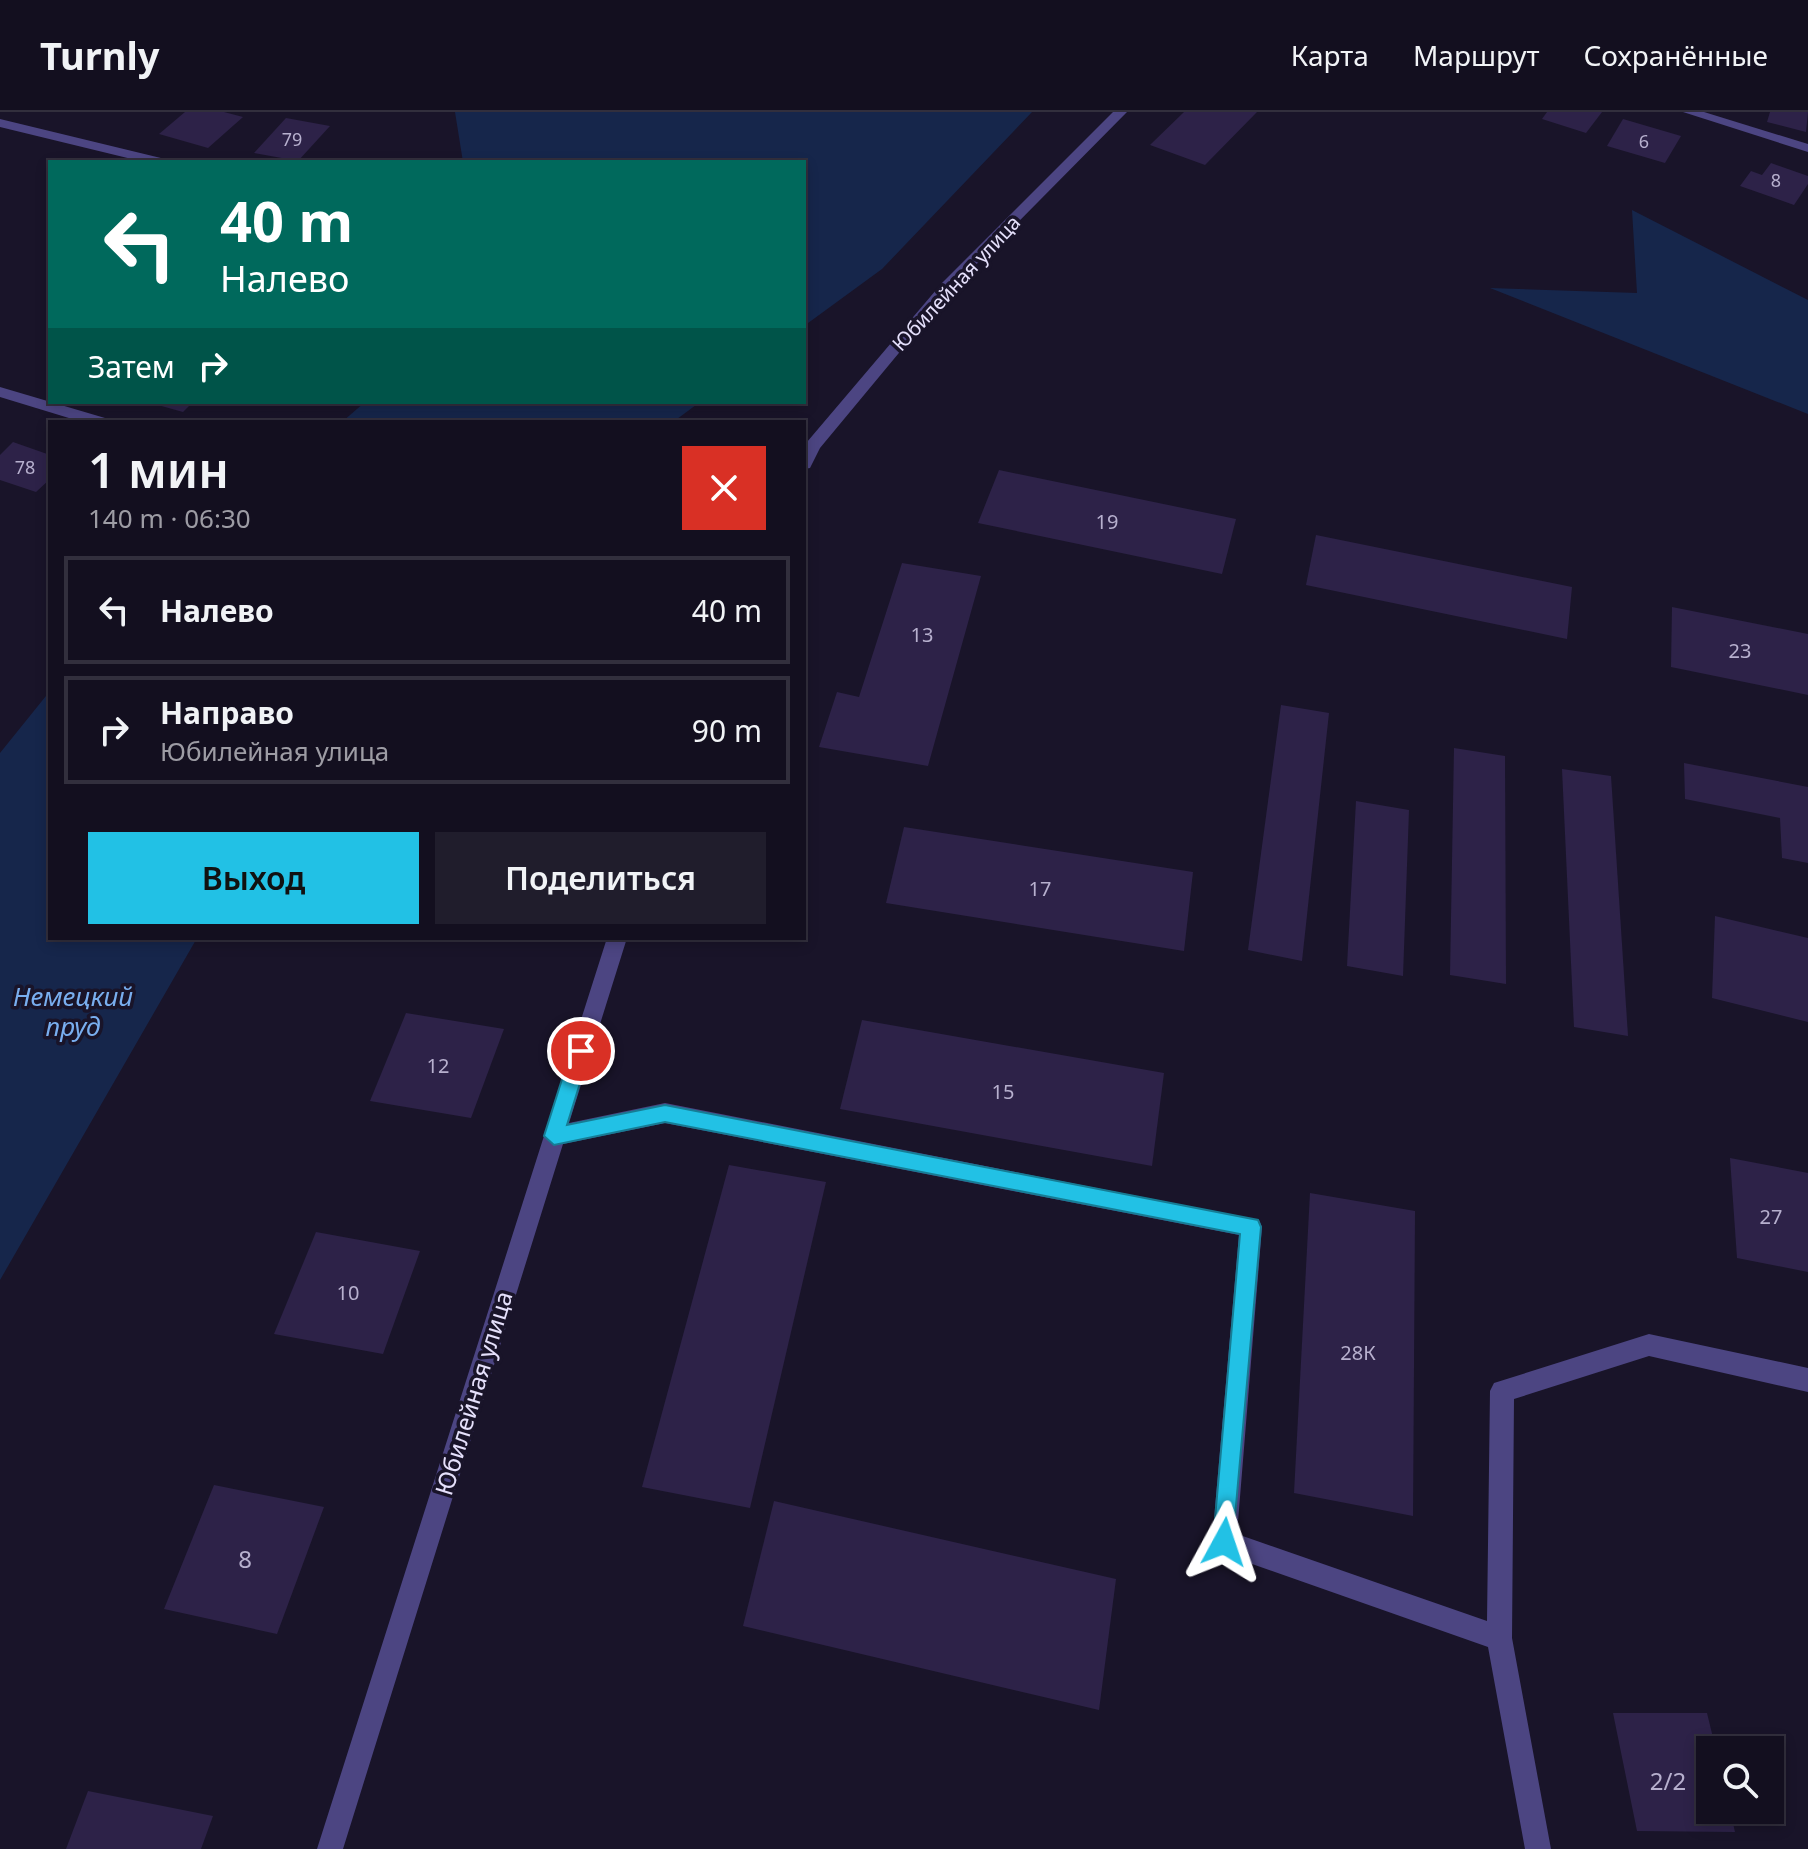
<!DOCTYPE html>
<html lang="ru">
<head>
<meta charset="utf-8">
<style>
	:root { --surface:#130f1f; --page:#201d2c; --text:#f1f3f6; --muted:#9d9ca4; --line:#322f3d; --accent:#22c1e5 }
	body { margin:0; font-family:"Noto Sans",sans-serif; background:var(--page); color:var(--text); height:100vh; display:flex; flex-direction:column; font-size:30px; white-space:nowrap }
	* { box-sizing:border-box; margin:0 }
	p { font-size:26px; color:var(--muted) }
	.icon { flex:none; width:44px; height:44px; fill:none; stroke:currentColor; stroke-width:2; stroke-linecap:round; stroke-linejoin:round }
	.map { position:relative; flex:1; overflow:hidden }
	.panel { position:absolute; left:48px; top:308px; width:758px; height:520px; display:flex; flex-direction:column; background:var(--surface); border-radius:0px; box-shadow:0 4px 12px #0003,0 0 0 2px var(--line) }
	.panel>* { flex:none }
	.top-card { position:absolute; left:48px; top:48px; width:758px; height:244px; border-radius:0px; box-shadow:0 4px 12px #0003,0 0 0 2px var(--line); background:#00695c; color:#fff; overflow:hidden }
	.fabs { position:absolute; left:1696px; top:1624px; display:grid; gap:16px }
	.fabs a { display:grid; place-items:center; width:88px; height:88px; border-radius:0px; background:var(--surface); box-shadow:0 4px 12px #0003,0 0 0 2px var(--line); font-size:40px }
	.pin { position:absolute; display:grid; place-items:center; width:68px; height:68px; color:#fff; margin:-34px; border:4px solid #fff; border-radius:50%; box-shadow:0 2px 8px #0007 }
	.me { position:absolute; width:88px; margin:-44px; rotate:5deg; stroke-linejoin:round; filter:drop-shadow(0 0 6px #0008) }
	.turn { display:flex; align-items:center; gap:28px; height:168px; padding:0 40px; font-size:36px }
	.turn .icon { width:104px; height:104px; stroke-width:2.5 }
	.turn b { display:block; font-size:56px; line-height:68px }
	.then { display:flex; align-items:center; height:76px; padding:0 40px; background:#0003; gap:16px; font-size:30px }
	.round { display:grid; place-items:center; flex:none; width:84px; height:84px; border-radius:0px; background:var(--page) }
	.headline { display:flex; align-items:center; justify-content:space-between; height:136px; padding:0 40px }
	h1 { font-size:48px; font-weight:600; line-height:60px }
	.primary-button { display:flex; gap:16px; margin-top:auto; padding:16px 40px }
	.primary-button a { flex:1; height:92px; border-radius:0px; background:var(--accent); color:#111; font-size:32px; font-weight:600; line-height:92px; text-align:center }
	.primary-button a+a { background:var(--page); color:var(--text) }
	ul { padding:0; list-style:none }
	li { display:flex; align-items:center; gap:24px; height:108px; margin:0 16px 12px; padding:0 24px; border:4px solid var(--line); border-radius:0px }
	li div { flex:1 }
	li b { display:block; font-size:30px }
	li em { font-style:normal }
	header { display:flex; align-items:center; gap:48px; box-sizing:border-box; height:112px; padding:0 40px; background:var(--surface); border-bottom:2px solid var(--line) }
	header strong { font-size:38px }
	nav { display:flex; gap:44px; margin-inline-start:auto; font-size:28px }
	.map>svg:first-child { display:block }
</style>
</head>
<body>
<header>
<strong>Turnly</strong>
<nav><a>Карта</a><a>Маршрут</a><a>Сохранённые</a></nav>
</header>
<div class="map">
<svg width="1808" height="1737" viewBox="0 0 1808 1737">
	<rect width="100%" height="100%" fill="#191429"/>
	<g fill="#16264b">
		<polygon points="455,0 1032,0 882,157 804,214 804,50 463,50"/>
		<polygon points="1632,98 1808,188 1808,302 1490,176 1637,181"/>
		<polygon points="365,290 700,290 673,310 342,310"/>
		<polygon points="50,579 50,826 197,826 0,1168 0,641"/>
	</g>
	<g fill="#2d2248">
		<polygon points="185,0 224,0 243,5 208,36 159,22"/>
		<polygon points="1184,0 1257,0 1205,53 1150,33"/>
		<polygon points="1547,0 1602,0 1586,21 1542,7"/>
		<polygon points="1770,0 1808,0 1806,20 1767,10"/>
		<polygon points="286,6 330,14 298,49 254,41"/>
		<polygon points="1623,7 1681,24 1665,51 1607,34"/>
		<polygon points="1771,51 1808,64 1808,72 1794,93 1740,74 1751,59 1762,63"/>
		<polygon points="147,290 193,290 183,300"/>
		<polygon points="13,330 50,343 50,367 36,380 0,368 0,343"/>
		<polygon points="999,358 1236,407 1222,462 978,411"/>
		<polygon points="1316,423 1572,475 1567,527 1306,473"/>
		<polygon points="902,451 981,464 928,654 819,635 837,580 859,585"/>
		<polygon points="1672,495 1808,522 1808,583 1671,555"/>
		<polygon points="1281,593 1329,601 1302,849 1248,838"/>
		<polygon points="1454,636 1505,644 1506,872 1450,863"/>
		<polygon points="1684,651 1808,675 1808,751 1782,746 1780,706 1685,687"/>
		<polygon points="1562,657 1611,664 1628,924 1574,915"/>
		<polygon points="1356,689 1409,698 1403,864 1347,854"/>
		<polygon points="904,715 1193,760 1184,839 886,791"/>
		<polygon points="1715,804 1808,826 1808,910 1712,886"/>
		<polygon points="406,901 504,917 471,1006 370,989"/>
		<polygon points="862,908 1164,961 1152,1054 840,997"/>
		<polygon points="1730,1046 1808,1061 1808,1160 1737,1146"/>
		<polygon points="729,1053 826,1070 750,1396 642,1375"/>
		<polygon points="1310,1081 1415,1099 1413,1404 1294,1381"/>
		<polygon points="316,1120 420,1139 383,1242 274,1222"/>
		<polygon points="214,1373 324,1395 277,1522 164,1497"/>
		<polygon points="774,1389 1116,1467 1099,1598 743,1514"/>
		<polygon points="1613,1601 1707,1601 1716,1638 1710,1638 1710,1698 1730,1698 1735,1720 1637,1719"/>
		<polygon points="88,1679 213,1704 201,1737 66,1737"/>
	</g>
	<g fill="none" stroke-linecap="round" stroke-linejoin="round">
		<g fill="#4c4582" fill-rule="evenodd">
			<polygon points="1113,0 1127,0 952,177 820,336 810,356 804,357 804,336 807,330 942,171"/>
			<polygon points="1683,0 1704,0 1808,32 1808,40"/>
			<polygon points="0,7 165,47 167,50 144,50 0,15"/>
			<polygon points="0,275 105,306 108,310 82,310 0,285"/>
			<polygon points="607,826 627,826 569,1011 665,991 1259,1108 1262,1115 1237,1422 1487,1509 1490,1279 1494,1271 1649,1222 1808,1256 1808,1280 1649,1244 1514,1287 1512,1526 1551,1737 1525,1737 1488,1535 1215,1439 1212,1430 1239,1123 665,1011 563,1032 343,1737 317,1737"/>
		</g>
	</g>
	<polygon fill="#22c1e5" stroke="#167d95" stroke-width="2" points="581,931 590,939 567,1013 665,993 1258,1108 1261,1115 1232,1438 1224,1441 1216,1438 1213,1430 1240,1122 665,1010 554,1033 544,1024 571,939"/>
	<g text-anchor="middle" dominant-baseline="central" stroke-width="7" stroke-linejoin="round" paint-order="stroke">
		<g font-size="18" fill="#b7b0ce">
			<text x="292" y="27">79</text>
			<text x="1644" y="29">6</text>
			<text x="1776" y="68">8</text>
			<text x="25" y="355">78</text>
		</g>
		<g font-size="20" fill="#e5e0fb" stroke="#191429">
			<text transform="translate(956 171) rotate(-47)">Юбилейная улица</text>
		</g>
		<g font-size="20" fill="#b7b0ce">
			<text x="1107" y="409">19</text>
			<text x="922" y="522">13</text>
			<text x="1740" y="538">23</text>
			<text x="1040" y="776">17</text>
			<text x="438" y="953">12</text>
			<text x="1003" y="979">15</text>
			<text x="1771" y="1104">27</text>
			<text x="348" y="1180">10</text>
			<text x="1358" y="1240">28К</text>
		</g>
		<g font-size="24" fill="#e5e0fb" stroke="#191429">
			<text transform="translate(473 1281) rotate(-73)">Юбилейная улица</text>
		</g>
		<g font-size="24" fill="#b7b0ce">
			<text x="245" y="1446">8</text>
			<text x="1668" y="1668">2/2</text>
		</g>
		<g font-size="26" font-style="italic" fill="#79aeef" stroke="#191429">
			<text x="73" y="884">Немецкий<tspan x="73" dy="30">пруд</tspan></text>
		</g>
	</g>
</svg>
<div class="fabs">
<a><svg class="icon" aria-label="search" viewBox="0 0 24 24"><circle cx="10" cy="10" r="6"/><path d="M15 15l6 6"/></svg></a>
</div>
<div class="pin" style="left:581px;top:939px;background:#d93025"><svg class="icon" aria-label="arrive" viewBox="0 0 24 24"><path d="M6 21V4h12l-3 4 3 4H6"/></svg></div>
<svg class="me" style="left:1224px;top:1430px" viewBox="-20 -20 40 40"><path d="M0-17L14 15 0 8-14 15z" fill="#22c1e5" stroke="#fff" stroke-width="4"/></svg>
<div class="top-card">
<div class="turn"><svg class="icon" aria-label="left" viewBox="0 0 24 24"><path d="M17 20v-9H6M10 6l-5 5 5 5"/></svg><div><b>40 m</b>Налево</div></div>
<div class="then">Затем<svg class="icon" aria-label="right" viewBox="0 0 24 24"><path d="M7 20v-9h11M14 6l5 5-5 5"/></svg></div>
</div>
<section class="panel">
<div class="headline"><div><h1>1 мин</h1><p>140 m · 06:30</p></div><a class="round" style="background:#d93025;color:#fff"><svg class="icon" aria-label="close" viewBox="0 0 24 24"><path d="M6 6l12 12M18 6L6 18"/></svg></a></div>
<ul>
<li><svg class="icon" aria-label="left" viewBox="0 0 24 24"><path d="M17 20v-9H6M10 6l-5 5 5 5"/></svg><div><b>Налево</b></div><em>40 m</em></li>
<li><svg class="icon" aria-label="right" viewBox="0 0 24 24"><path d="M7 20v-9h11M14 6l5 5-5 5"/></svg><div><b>Направо</b><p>Юбилейная улица</p></div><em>90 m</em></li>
</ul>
<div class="primary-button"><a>Выход</a><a>Поделиться</a></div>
</section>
</div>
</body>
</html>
